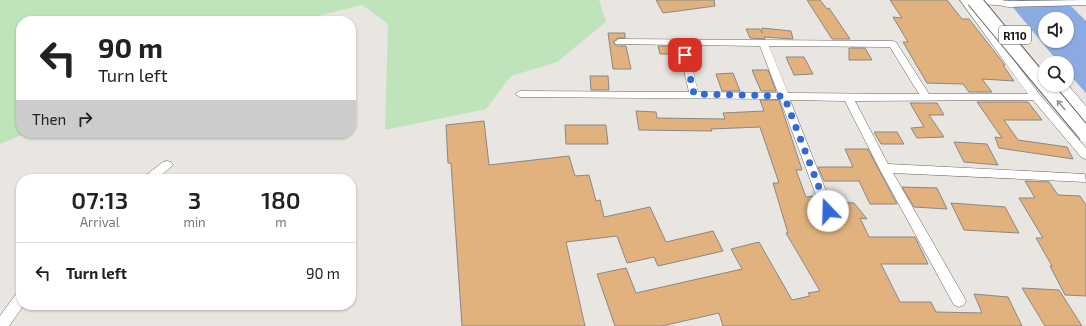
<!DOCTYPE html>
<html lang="en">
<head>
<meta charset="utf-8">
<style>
	:root { --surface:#fff; --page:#f2f2f2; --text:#222; --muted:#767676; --line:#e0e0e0 }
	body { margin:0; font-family:"Exo 2",sans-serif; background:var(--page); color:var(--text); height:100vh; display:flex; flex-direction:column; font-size:15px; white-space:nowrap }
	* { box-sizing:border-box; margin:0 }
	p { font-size:13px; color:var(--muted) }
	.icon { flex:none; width:22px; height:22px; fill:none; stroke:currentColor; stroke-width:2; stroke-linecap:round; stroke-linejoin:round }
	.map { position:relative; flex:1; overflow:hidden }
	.panel { position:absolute; left:16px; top:174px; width:340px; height:136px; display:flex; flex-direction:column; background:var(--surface); border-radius:16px; box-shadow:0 1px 3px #0004 }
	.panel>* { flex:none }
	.guide { position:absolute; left:16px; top:16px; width:340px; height:122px; border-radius:16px; box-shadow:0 1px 3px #0004; background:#fff; color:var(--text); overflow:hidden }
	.controls { position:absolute; left:1038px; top:12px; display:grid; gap:8px }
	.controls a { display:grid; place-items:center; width:36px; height:36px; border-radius:50%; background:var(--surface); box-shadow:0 1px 3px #0004; font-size:20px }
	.pin { position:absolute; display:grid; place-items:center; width:34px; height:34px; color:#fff; margin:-17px; border-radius:8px; box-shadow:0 2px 6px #0006 }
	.me { position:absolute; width:44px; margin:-22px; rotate:339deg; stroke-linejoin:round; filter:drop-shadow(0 0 3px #0008) }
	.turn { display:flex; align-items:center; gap:14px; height:84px; padding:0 16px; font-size:18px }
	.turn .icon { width:52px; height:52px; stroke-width:2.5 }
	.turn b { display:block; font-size:28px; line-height:34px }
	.then { display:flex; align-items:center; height:38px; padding:0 16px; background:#0003; gap:8px; font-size:15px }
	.eta { display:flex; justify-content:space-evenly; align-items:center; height:68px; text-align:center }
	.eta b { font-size:24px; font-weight:600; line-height:28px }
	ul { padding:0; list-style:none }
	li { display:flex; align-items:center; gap:12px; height:60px; padding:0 16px; border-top:1px solid var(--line) }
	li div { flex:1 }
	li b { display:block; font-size:15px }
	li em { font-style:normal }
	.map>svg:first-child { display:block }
</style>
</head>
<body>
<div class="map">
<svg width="1086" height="326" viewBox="0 0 1086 326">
	<rect width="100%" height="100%" fill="#e9e5e1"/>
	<polygon fill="#bfe4bb" points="0,0 599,0 606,22 557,62 511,76 486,109 385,130 388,24 362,5 298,21 21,21 21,133 27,133 0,144"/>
	<path fill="#8baae1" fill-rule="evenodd" d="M1007,0h58l21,21v72l-19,-21v-9h-8zM1045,19h22v22h-22z"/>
	<g fill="#e1b27d" stroke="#8a8783">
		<polygon points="656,0 714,0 715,6 663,13"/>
		<polygon points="807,0 820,0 827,9 829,8 850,39 832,39"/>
		<polygon points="890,0 947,0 962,19 969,19 1005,65 1003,65 1014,81 982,79 992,92 969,92 963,84 927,83 903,42 908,42 893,17 902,18"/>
		<polygon points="762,28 791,31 793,39 764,37 765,39 750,38 746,29 760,29 762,33"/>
		<polygon points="608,33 625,33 625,38 618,38 613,42 616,46 626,46 631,69 613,69"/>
		<polygon points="658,46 675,46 677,54 660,54"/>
		<polygon points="849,48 865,48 872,60 849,60"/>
		<polygon points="786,57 804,57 813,74 794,75"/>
		<polygon points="752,70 768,70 776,91 761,91"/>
		<polygon points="733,73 740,91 722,91 716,74"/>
		<polygon points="590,76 608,76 609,90 591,90"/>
		<polygon points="760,100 779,100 802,170 796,170 806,197 815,196 823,215 829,217 835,212 829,194 832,194 835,202 854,203 867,219 860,218 869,237 915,237 928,264 881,264 900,302 931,302 936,312 982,313 974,294 1008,297 1022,326 723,326 719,313 662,326 615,326 597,274 626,268 636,293 742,269 731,249 759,242 792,300 810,296 808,293 820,291 786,233 788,233 773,183 779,183 760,127 711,129 712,131 639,130 636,111 656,112 657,118 725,119 723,113 764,111"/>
		<polygon points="977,102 1028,102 1042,120 1004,120 1018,140 1067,147 1073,159 999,148 995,137 1002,138"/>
		<polygon points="910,103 937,103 944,115 929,115 944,137 917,138 911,128 924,127"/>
		<polygon points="484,121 489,165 569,156 575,176 589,175 596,201 600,200 604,217 650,207 666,242 713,231 723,251 658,266 654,257 627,263 617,236 566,242 585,326 462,326 451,163 448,163 446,125"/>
		<polygon points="565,125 606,125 608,144 566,144"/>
		<polygon points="874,132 897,132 904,144 881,144"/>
		<polygon points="954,142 987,144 998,165 964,162"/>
		<polygon points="845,149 868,149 897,204 870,204 859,181 824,181 818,167 853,167"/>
		<polygon points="1025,181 1049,182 1058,195 1080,196 1086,205 1086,296 1065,295 1050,266 1052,266 1036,238 1043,238 1019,198 1035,198"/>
		<polygon points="902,187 937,188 947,209 914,207"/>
		<polygon points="951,203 1005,207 1019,233 964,230"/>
		<polygon points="1022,288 1059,290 1082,326 1045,326"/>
	</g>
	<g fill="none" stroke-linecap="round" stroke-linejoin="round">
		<defs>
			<g id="street">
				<path d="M960,0h41l7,1 78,-1v5l-78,2 -9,-2 -28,-1 69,91 46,53v11l-4,-1 -49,-58 -178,1 33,63 197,10 1,8 -193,-9 71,124 2,4 -2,4 -5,2 -5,-2 -75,-137 -34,-67 -55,-1 44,111 -2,3 -4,2 -4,-2 -2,-3 -42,-112 -260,-2 -5,-3 5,-3 169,1 -11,-47 -62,-1 -2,-2 5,-3 274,2 3,1 33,52h99zM687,45l73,1 18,47 -80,-1zM769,46l121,1 29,47 -131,-1z"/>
				<polygon points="167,161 171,162 173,165 157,179 143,179 145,176 163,162"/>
				<polygon points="21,292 21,305 24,305 9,326 0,326 0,316 16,294"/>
			</g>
			<polygon id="primary" points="1067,84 1086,106 1086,122 1080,120 1051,85"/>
		</defs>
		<use href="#street" stroke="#66635f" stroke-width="1"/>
		<use href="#primary" stroke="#66635f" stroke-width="1"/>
		<use href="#street" fill="#fff" fill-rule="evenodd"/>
		<use href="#primary" fill="#fff" fill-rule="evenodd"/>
		<defs>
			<polyline id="primary-bridge" points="974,0 1086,135"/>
		</defs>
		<use href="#primary-bridge" stroke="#66635f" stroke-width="16" stroke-linecap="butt"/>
		<use href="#primary-bridge" stroke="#fff" stroke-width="14"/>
	</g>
	<defs><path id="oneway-shaft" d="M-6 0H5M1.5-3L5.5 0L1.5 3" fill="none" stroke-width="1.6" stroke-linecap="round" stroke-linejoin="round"/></defs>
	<use stroke="#969695" href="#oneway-shaft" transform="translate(1061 105) rotate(-130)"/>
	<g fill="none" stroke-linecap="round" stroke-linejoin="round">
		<polyline stroke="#3269d8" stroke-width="7" stroke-dasharray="0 12.6" points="685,55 694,94 784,96 828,211"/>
	</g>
	<g text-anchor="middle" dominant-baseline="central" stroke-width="3" stroke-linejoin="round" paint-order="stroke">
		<rect fill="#fff" stroke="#5c5b5a" stroke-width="1" x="999" y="26" width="32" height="18" rx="3"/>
		<g font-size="11" font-weight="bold" fill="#161513">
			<text x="1015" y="35">R110</text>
		</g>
	</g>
</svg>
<div class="controls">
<a><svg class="icon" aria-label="sound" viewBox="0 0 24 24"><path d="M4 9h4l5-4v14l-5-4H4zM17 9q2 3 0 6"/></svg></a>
<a><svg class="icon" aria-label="search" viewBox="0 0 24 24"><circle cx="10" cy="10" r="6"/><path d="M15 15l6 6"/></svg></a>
</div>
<div class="pin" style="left:685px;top:55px;background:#d93025"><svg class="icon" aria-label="arrive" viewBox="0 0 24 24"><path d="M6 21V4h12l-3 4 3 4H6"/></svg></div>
<svg class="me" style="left:828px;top:211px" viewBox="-20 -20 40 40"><circle r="19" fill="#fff"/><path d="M0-13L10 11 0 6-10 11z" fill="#3269d8"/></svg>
<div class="guide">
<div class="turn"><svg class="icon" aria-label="left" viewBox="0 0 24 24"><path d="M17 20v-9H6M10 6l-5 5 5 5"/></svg><div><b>90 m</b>Turn left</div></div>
<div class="then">Then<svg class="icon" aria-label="right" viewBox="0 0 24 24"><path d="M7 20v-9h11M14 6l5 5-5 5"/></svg></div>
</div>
<section class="panel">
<div class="eta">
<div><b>07:13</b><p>Arrival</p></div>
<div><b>3</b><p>min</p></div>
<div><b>180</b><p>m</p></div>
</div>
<ul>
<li><svg class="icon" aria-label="left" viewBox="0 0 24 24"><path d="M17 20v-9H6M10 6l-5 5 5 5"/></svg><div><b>Turn left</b></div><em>90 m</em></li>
</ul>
</section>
</div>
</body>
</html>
